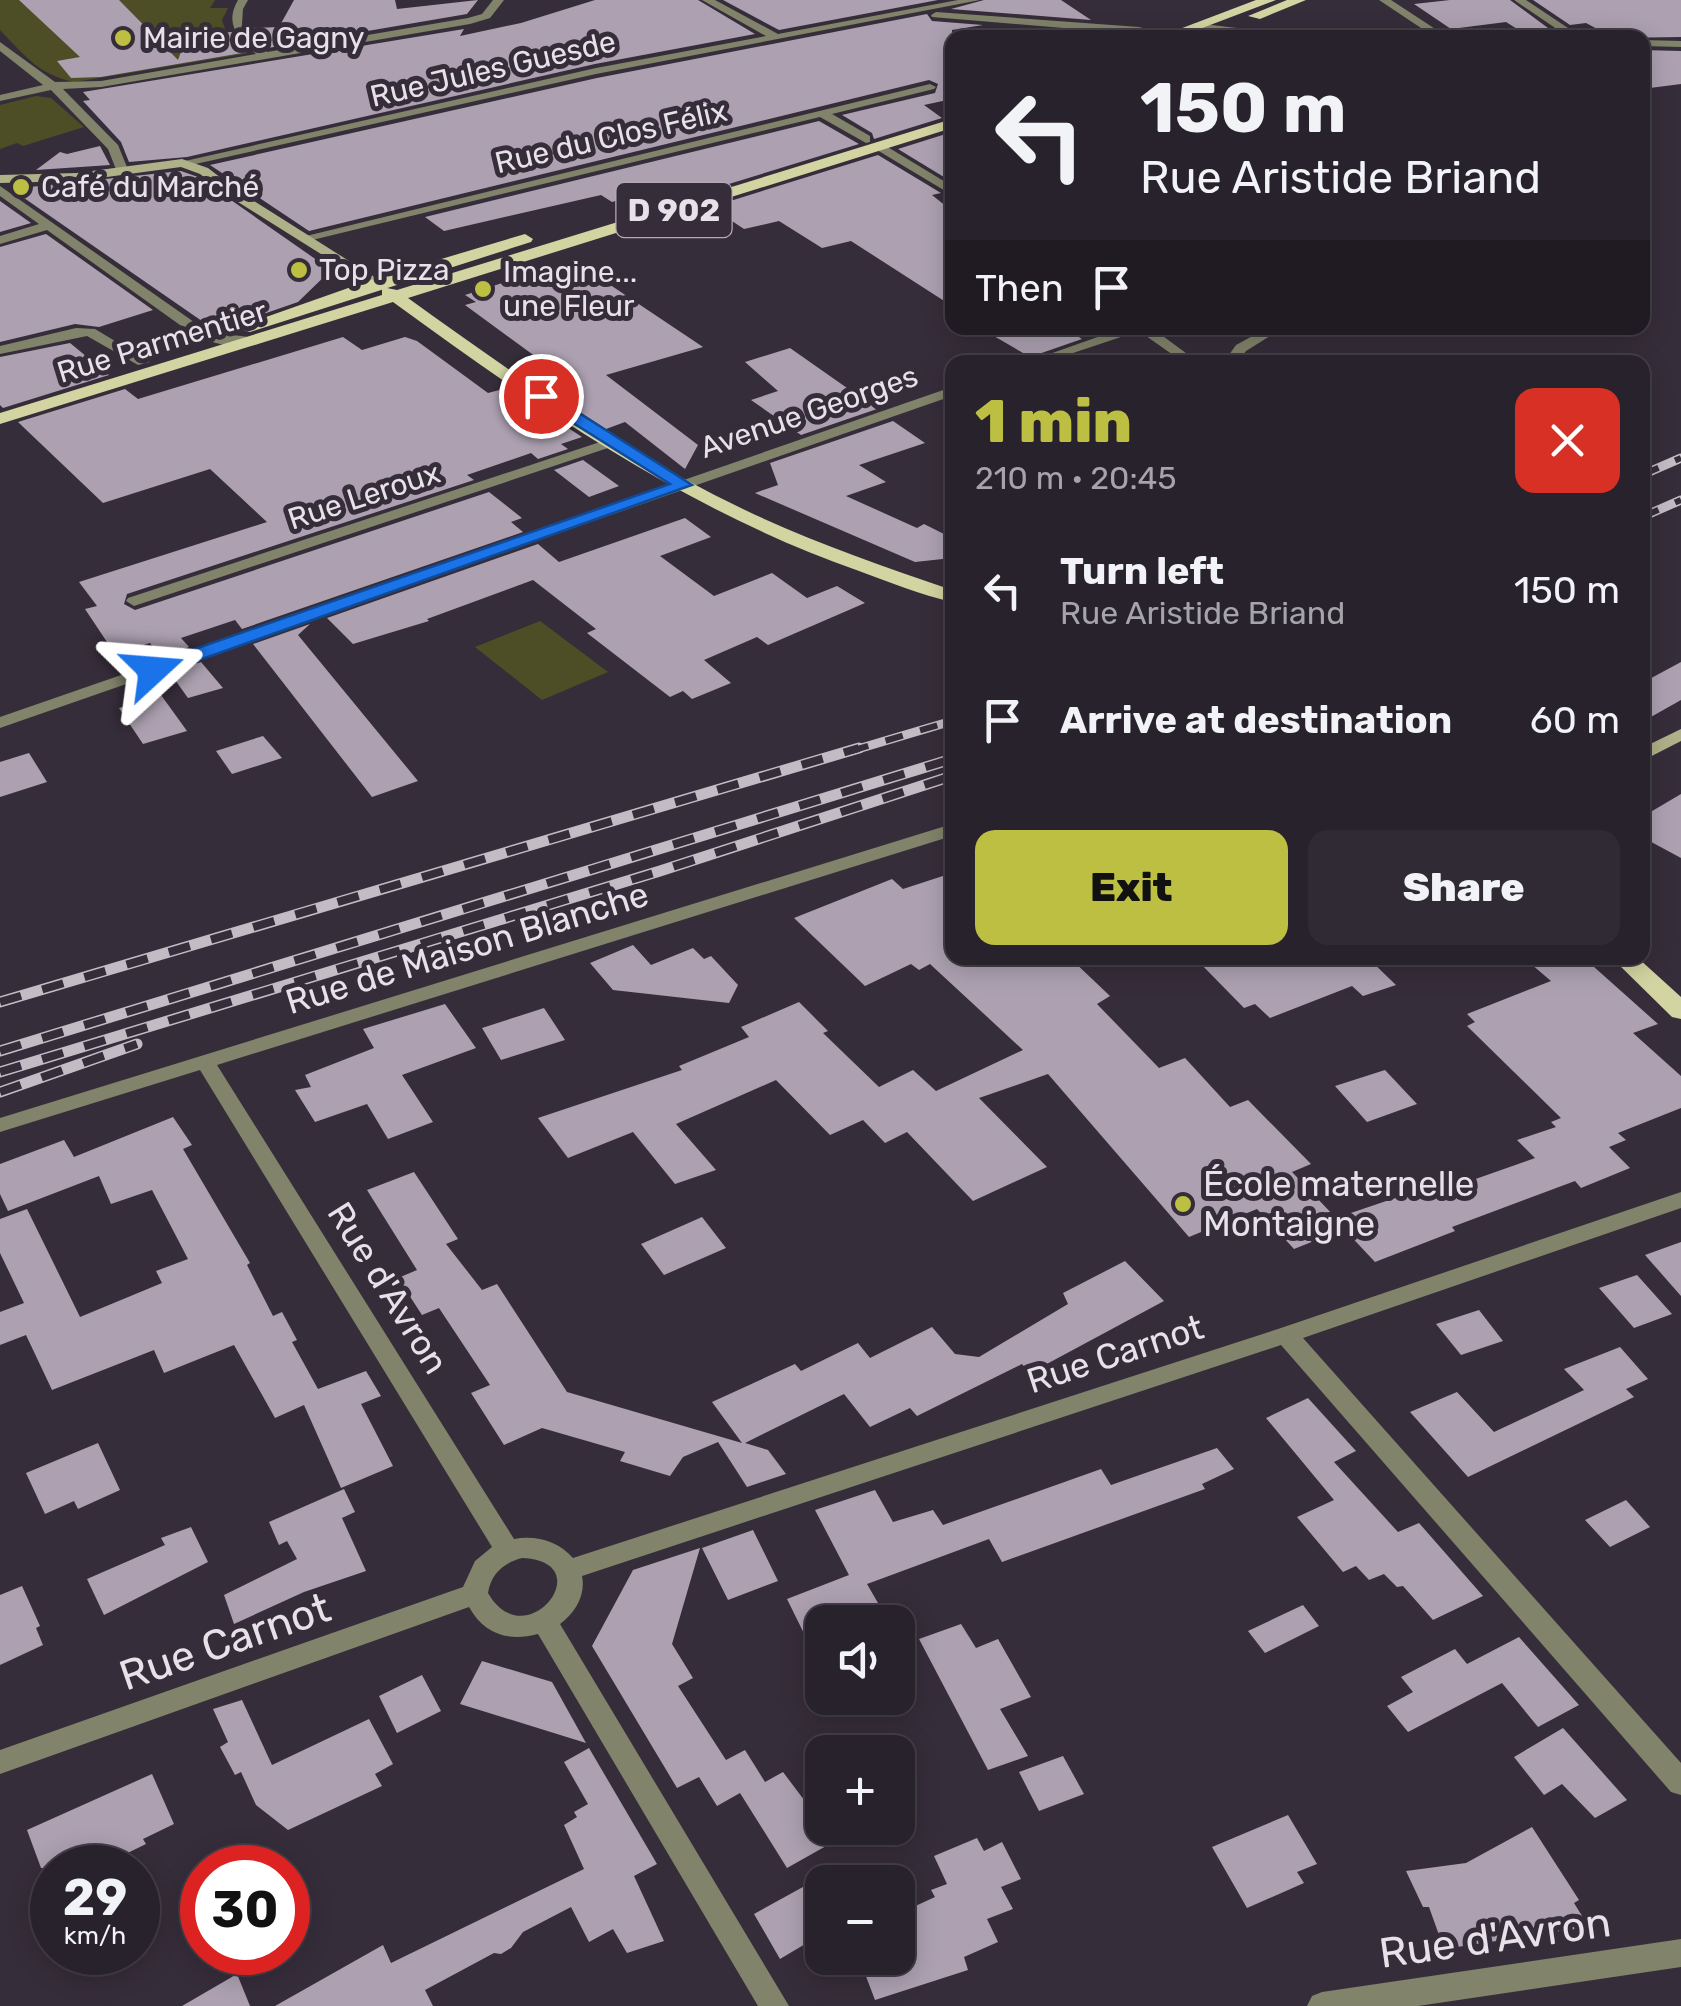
<!DOCTYPE html>
<html lang="en">
<head>
<meta charset="utf-8">
<style>
	:root { --surface:#28222c; --page:#302a34; --text:#f1f3f6; --muted:#a5a4a9; --line:#443f48; --accent:#bdbf43 }
	body { margin:0; font-family:Rubik,sans-serif; background:var(--page); color:var(--text); height:100vh; display:flex; flex-direction:column; font-size:38px; white-space:nowrap }
	* { box-sizing:border-box; margin:0 }
	p { font-size:32px; color:var(--muted) }
	.icon { flex:none; width:55px; height:55px; fill:none; stroke:currentColor; stroke-width:2; stroke-linecap:round; stroke-linejoin:round }
	.map { position:relative; flex:1; overflow:hidden }
	.side { position:absolute; left:945px; top:355px; width:705px; height:610px; display:flex; flex-direction:column; background:var(--surface); border-radius:20px; box-shadow:0 5px 25px #0003,0 0 0 2px var(--line) }
	.side>* { flex:none }
	.guide { position:absolute; left:945px; top:30px; width:705px; height:305px; border-radius:20px; box-shadow:0 5px 25px #0003,0 0 0 2px var(--line); background:#28222c; color:var(--text); overflow:hidden }
	.fabs { position:absolute; left:805px; top:1605px; display:grid; gap:20px }
	.fabs a { display:grid; place-items:center; width:110px; height:110px; border-radius:20px; background:var(--surface); box-shadow:0 5px 25px #0003,0 0 0 2px var(--line); font-size:50px }
	.speed { position:absolute; left:30px; top:1845px; display:flex; gap:20px; font-size:50px; font-weight:700; text-align:center }
	.speed>* { display:grid; place-content:center; width:130px; height:130px; border-radius:50%; background:var(--surface); box-shadow:0 5px 25px #0003,0 0 0 2px var(--line); line-height:1 }
	.speed small { font-size:25px; font-weight:400 }
	.speed .limit { border:15px solid #d22; background:#fff; color:#111 }
	.pin { position:absolute; display:grid; place-items:center; width:85px; height:85px; color:#fff; margin:-42px; border:5px solid #fff; border-radius:50%; box-shadow:0 2px 10px #0007 }
	.me { position:absolute; width:110px; margin:-55px; rotate:71deg; stroke-linejoin:round; filter:drop-shadow(0 0 8px #0008) }
	.turn { display:flex; align-items:center; gap:35px; height:210px; padding:0 30px; font-size:45px }
	.turn .icon { width:130px; height:130px; stroke-width:2.5 }
	.turn b { display:block; font-size:70px; line-height:85px }
	.then { display:flex; align-items:center; height:95px; padding:0 30px; background:#0003; gap:20px; font-size:38px }
	.round { display:grid; place-items:center; flex:none; width:105px; height:105px; border-radius:20px; background:var(--page) }
	.head { display:flex; align-items:center; justify-content:space-between; height:170px; padding:0 30px }
	h1 { font-size:60px; font-weight:800; line-height:75px; color:var(--accent) }
	.cta { display:flex; gap:20px; margin-top:auto; padding:20px 30px }
	.cta a { flex:1; height:115px; border-radius:20px; background:var(--accent); color:#111; font-size:40px; font-weight:800; line-height:115px; text-align:center }
	.cta a+a { background:var(--page); color:var(--text) }
	ul { padding:0; list-style:none }
	li { display:flex; align-items:center; gap:30px; height:130px; padding:0 30px }
	li div { flex:1 }
	li b { display:block; font-size:38px }
	li em { font-style:normal }
	.map>svg:first-child { display:block }
</style>
</head>
<body>
<div class="map">
<svg width="1681" height="2006" viewBox="0 0 1681 2006">
	<rect width="100%" height="100%" fill="#362d3a"/>
	<g fill="#4d4e26">
		<path d="M0,0h215l-5,8h18l-6,12 4,12 23,21 -174,29c-35,-6 -51,-27 -75,-52z"/>
		<polygon points="36,96 51,98 84,127 23,146 17,143 0,149 0,105"/>
		<polygon points="540,621 608,672 542,700 475,647"/>
	</g>
	<g fill="#ada1b1">
		<polygon points="19,0 119,0 178,60 187,35 232,32 248,52 101,77 71,78 57,61 80,57"/>
		<polygon points="294,0 395,0 397,9 478,0 467,14 268,48 251,28 279,27"/>
		<polygon points="595,0 698,0 755,34 595,64 187,157 129,162 121,142 83,101 90,100 83,92 464,29 460,36 521,23"/>
		<polygon points="723,0 938,0 779,30"/>
		<polygon points="984,0 1061,0 1091,20 951,9"/>
		<polygon points="1450,0 1510,0 1548,28 1522,32 1506,22 1451,29 1414,4"/>
		<polygon points="1533,0 1681,0 1681,37 1614,38 1586,23 1570,25"/>
		<polygon points="927,14 932,21 983,25 952,30 952,99 924,105 942,118 874,139 872,133 842,115 935,93 938,84 929,80 309,231 210,165 597,78"/>
		<polygon points="1021,28 1115,36 1117,38 1033,38"/>
		<polygon points="1642,50 1681,51 1681,84 1642,89"/>
		<polygon points="819,121 859,144 693,195 677,184 612,202 601,195 444,231 425,217"/>
		<polygon points="952,132 952,182 898,149"/>
		<polygon points="100,146 110,165 36,170 60,152 67,154"/>
		<polygon points="878,155 941,193 932,195 952,211 952,306 851,241 822,248 779,221 744,229 711,207"/>
		<polygon points="181,171 198,177 331,270 298,302 234,324 234,331 212,328 11,189"/>
		<polygon points="0,201 31,223 0,232"/>
		<polygon points="46,234 153,310 99,327 75,324 0,342 0,247"/>
		<polygon points="573,260 703,347 606,375 698,445 685,469 625,422 606,429 532,381 558,373 465,305 476,302 465,295"/>
		<polygon points="980,328 1064,328 1082,339 1030,357"/>
		<polygon points="343,337 362,350 405,337 417,341 488,393 507,388 582,437 561,444 568,449 538,459 531,453 467,475 474,480 127,594 124,604 135,610 489,492 522,518 511,522 523,532 242,629 235,620 181,638 189,647 160,658 150,643 115,654 85,609 97,606 79,582 267,522 210,469 103,503 18,422 125,389 138,399"/>
		<polygon points="70,343 109,375 3,408 0,405 0,357"/>
		<polygon points="790,348 877,409 801,435 751,400 778,391 745,362"/>
		<polygon points="893,421 925,443 859,465 886,482 846,496 917,528 924,524 952,538 952,558 915,562 755,493 778,485 770,463"/>
		<polygon points="583,460 619,486 589,497 554,470"/>
		<polygon points="685,518 711,537 660,556 714,596 772,573 807,598 837,586 865,603 768,645 757,637 704,660 731,683 692,699 683,691 670,697 587,633 596,629 533,580 427,619 429,621 353,644 327,618 538,544 559,562"/>
		<polygon points="310,624 298,635 418,781 372,797 253,644"/>
		<polygon points="201,662 223,688 188,698 170,673"/>
		<polygon points="1681,662 1681,700 1642,722 1642,683"/>
		<polygon points="161,695 187,731 143,744 119,708"/>
		<polygon points="263,736 282,758 232,774 216,751"/>
		<polygon points="29,753 47,782 0,797 0,762"/>
		<polygon points="1681,794 1681,858 1642,837 1642,817"/>
		<polygon points="952,873 952,958 1070,958 1110,996 1097,1004 1159,1068 1185,1058 1230,1107 1248,1100 1311,1164 1292,1172 1336,1218 1407,1194 1413,1201 1535,1158 1517,1140 1556,1127 1551,1122 1561,1118 1467,1026 1475,1022 1467,1014 1551,981 1524,958 1584,958 1658,1024 1633,1033 1681,1076 1681,1108 1618,1133 1626,1140 1609,1147 1630,1168 1581,1188 1575,1181 1452,1227 1455,1231 1375,1262 1344,1229 1294,1249 1257,1209 1189,1237 1048,1074 979,1098 1047,1167 973,1201 907,1132 885,1143 863,1120 830,1135 776,1080 676,1124 716,1170 675,1184 633,1132 568,1158 538,1118 682,1070 679,1066 749,1037 741,1027 799,1002 828,1031 823,1033 879,1087 913,1070 936,1091 1023,1050 930,964 919,970 911,964 865,986 794,918 892,879 903,889"/>
		<polygon points="633,945 651,965 693,948 704,959 711,956 738,985 729,1003 613,990 590,963"/>
		<polygon points="1195,958 1368,958 1396,985 1363,996 1352,986 1270,1018 1255,1004 1244,1008"/>
		<polygon points="445,1004 476,1048 402,1075 433,1122 388,1139 367,1104 315,1122 295,1090 311,1087 305,1075 374,1048 363,1029"/>
		<polygon points="544,1008 565,1040 501,1060 482,1028"/>
		<polygon points="1385,1070 1417,1104 1367,1122 1335,1086"/>
		<polygon points="173,1117 192,1145 183,1149 250,1263 247,1265 273,1316 282,1312 297,1340 292,1342 318,1389 366,1371 381,1396 361,1404 393,1466 341,1488 304,1405 275,1418 234,1345 164,1373 154,1350 52,1390 26,1335 0,1345 0,1312 24,1303 0,1253 0,1219 27,1209 80,1317 162,1283 156,1271 188,1259 152,1190 111,1204 99,1176 8,1211 0,1194 0,1164 64,1140 74,1157"/>
		<polygon points="414,1172 458,1239 446,1244 482,1290 497,1284 567,1392 742,1443 712,1402 795,1364 801,1371 858,1343 870,1358 932,1327 955,1354 979,1357 1068,1304 1063,1293 1125,1261 1164,1301 1030,1373 1022,1364 917,1416 910,1408 870,1427 844,1394 745,1443 768,1450 786,1474 747,1487 718,1442 683,1457 670,1476 620,1461 625,1452 542,1428 504,1445 471,1393 490,1385 439,1308 422,1315 398,1278 417,1270 367,1190"/>
		<polygon points="702,1217 726,1248 664,1275 641,1244"/>
		<polygon points="1681,1242 1681,1296 1645,1255"/>
		<polygon points="1637,1275 1672,1314 1634,1328 1599,1288"/>
		<polygon points="1479,1310 1503,1341 1461,1355 1436,1324"/>
		<polygon points="1620,1347 1648,1379 1626,1389 1634,1397 1468,1477 1410,1412 1457,1392 1494,1432 1584,1390 1564,1369"/>
		<polygon points="1308,1398 1356,1451 1334,1462 1398,1532 1419,1523 1483,1596 1433,1620 1403,1586 1397,1587 1384,1574 1369,1580 1356,1566 1343,1572 1297,1517 1334,1500 1266,1418"/>
		<polygon points="98,1443 120,1490 78,1509 74,1501 45,1514 26,1473"/>
		<polygon points="1217,1448 1234,1469 1202,1484 1205,1489 1002,1562 989,1539 867,1584 889,1622 822,1622 822,1670 787,1599 849,1575 815,1510 875,1490 893,1522 933,1510 943,1525 1101,1469 1111,1485"/>
		<polygon points="344,1489 355,1512 342,1518 366,1571 304,1592 234,1624 224,1595 297,1559 287,1541 279,1545 269,1522"/>
		<polygon points="1626,1500 1650,1527 1610,1547 1585,1520"/>
		<polygon points="191,1527 208,1562 104,1615 87,1579 165,1545 161,1538"/>
		<polygon points="753,1530 778,1581 728,1600 702,1548"/>
		<polygon points="700,1548 672,1644 693,1678 678,1686 726,1760 745,1750 765,1782 783,1772 835,1841 787,1868 740,1793 717,1806 699,1777 677,1788 592,1646 633,1570"/>
		<polygon points="22,1586 40,1626 36,1628 43,1645 0,1665 0,1595"/>
		<polygon points="1303,1605 1319,1626 1265,1653 1248,1631"/>
		<polygon points="961,1624 976,1648 998,1639 1031,1697 1000,1709 1028,1756 988,1770 919,1639"/>
		<polygon points="1519,1637 1579,1705 1538,1727 1502,1683 1408,1732 1387,1706 1413,1692 1401,1677 1455,1649 1467,1664"/>
		<polygon points="482,1661 552,1682 586,1743 460,1704"/>
		<polygon points="422,1675 441,1711 397,1733 379,1696"/>
		<polygon points="242,1700 272,1765 369,1719 393,1764 375,1774 382,1786 288,1830 256,1805 241,1772 235,1775 220,1747 228,1742 213,1709"/>
		<polygon points="1563,1728 1627,1800 1595,1818 1562,1784 1544,1795 1514,1757"/>
		<polygon points="589,1748 657,1864 634,1876 664,1941 627,1953 613,1929 589,1942 571,1907 523,1932 511,1948 501,1954 494,1953 425,1990 433,2006 275,2006 383,1945 391,1963 584,1869 564,1825 577,1817 574,1812 588,1804 564,1762"/>
		<polygon points="1063,1756 1084,1794 1039,1811 1019,1772"/>
		<polygon points="152,1774 174,1824 143,1839 146,1844 97,1868 41,1868 27,1830"/>
		<polygon points="1288,1815 1317,1864 1297,1872 1304,1883 1247,1908 1212,1847"/>
		<polygon points="1532,1827 1579,1900 1574,1903 1589,1927 1444,1949 1429,1907 1423,1907 1406,1871 1466,1863"/>
		<polygon points="977,1838 984,1851 1002,1842 1021,1879 1001,1887 1013,1909 987,1919 998,1942 964,1957 968,1970 875,2000 859,1958 898,1958 898,1914 935,1897 931,1890 947,1884 934,1856"/>
		<polygon points="812,1882 822,1899 822,1934 780,1959 754,1914"/>
		<polygon points="237,1974 250,2006 182,2006"/>
	</g>
	<g fill="none" stroke-linecap="round" stroke-linejoin="round">
		<g fill="#81836a" fill-rule="evenodd">
			<path d="M238,0h10l-5,9 -1,15 25,28 201,-34 14,-4 11,-14h11l-14,18 -20,6 -369,63 -38,2 55,56 11,27 -6,4 -6,-4 -9,-23 -57,-59 -51,11v-6l43,-10 -43,-34v-9l55,40 46,-1 155,-27c-18,-16 -32,-30 -18,-54z"/>
			<polygon points="702,0 715,0 778,34 958,0 980,0 596,74 182,167 176,163 596,68 766,36"/>
			<polygon points="1379,0 1391,0 1449,38 1436,38"/>
			<polygon points="1514,0 1526,0 1583,38 1570,38"/>
			<polygon points="936,12 1139,27 1182,38 932,17 931,15"/>
			<polygon points="1195,23 1245,29 1416,38 1245,35 1191,28 1190,26"/>
			<polygon points="1642,40 1681,41 1681,47 1642,46"/>
			<polygon points="930,84 936,87 934,89 832,114 870,136 870,142 866,143 820,117 304,242 298,238"/>
			<polygon points="881,143 952,186 952,195 877,150 875,147"/>
			<path d="M0,186l204,143c18,9 41,3 58,13 -17,10 -50,2 -68,-7l-147,-105 -47,14v-8l39,-12 -39,-28z"/>
			<polygon points="76,328 95,329 150,362 138,365 87,336 0,354 0,346"/>
			<polygon points="1123,328 1152,328 1198,362 1183,362 1139,331 1046,362 1027,362"/>
			<polygon points="1267,328 1283,328 1246,351 1238,362 1224,362 1236,345"/>
			<polygon points="952,387 952,396 0,728 0,717"/>
			<polygon points="612,438 619,442 617,445 134,606 126,601 128,598"/>
			<path d="M952,824v12l-735,229 297,474c22,-4 44,2 59,19l705,-229 403,-137v16l-378,130 378,425v32l-10,-3 -390,-447 -699,231c4,19 -7,37 -22,48l229,382h-31l-220,-372c-30,8 -54,0 -69,-27l-469,167v-24l463,-163 12,-26 17,-14 -292,-477 -200,62v-14zM522,1558c80,3 4,101 -34,35 3,-19 15,-30 34,-35z"/>
			<polygon points="1681,1939 1681,1967 1418,2006 1307,2006 1312,1996 1322,1992"/>
		</g>
		<g fill="#afb189" fill-rule="evenodd">
			<polygon points="182,159 208,168 238,191 384,283 372,286 230,197 200,174 181,167 77,181 0,183 0,175 77,173"/>
			<polygon points="1681,729 1681,741 1642,761 1642,748"/>
		</g>
		<g fill="#d2d4a1" fill-rule="evenodd">
			<polygon points="1256,0 1276,0 1176,38 1156,38"/>
			<polygon points="1287,0 1306,0 1260,19 1248,16"/>
			<path d="M952,119v9l-544,170c107,77 217,155 337,212 67,32 137,56 207,80v12c-31,-7 -63,-20 -93,-31 -171,-60 -321,-163 -466,-269l-393,122v-11l382,-118v-8l15,3z"/>
			<polygon points="525,234 533,239 531,242 250,332 235,328 371,280"/>
			<polygon points="1612,958 1638,958 1681,997 1681,1019 1672,1017"/>
		</g>
		<defs>
			<g id="rail-far1">
				<polyline points="1642,475 1681,458"/>
				<polyline points="1642,517 1681,500"/>
				<polyline points="851,751 952,721"/>
			</g>
			<g id="rail">
				<polyline points="0,1002 859,748"/>
				<polyline points="0,1051 952,759"/>
				<polyline points="0,1072 660,871 952,776"/>
				<polyline points="0,1092 137,1044"/>
			</g>
		</defs>
		<use href="#rail-far1" stroke="#c2bcc5" stroke-width="9"/>
		<use href="#rail" stroke="#c2bcc5" stroke-width="11"/>
		<use href="#rail-far1" stroke="#362d3a" stroke-width="6" stroke-dasharray="18" stroke-linecap="butt"/>
		<use href="#rail" stroke="#362d3a" stroke-width="8" stroke-dasharray="22" stroke-linecap="butt"/>
	</g>
	<polygon fill="#1a73e8" stroke="#114b97" stroke-width="2.5" points="535,392 546,392 692,485 160,674 146,674 146,666 670,484 535,399"/>
	<g fill="#bdbf43" stroke="#362d3a" stroke-width="4">
		<circle cx="123" cy="38" r="10"/>
		<circle cx="21" cy="187" r="10"/>
		<circle cx="299" cy="270" r="10"/>
		<circle cx="483" cy="289" r="10"/>
		<circle cx="1183" cy="1204" r="10"/>
	</g>
	<g text-anchor="middle" dominant-baseline="central" stroke-width="10" stroke-linejoin="round" paint-order="stroke">
		<g font-size="30" fill="#e7e1e9" stroke="#362d3a" text-anchor="start">
			<text x="143" y="38">Mairie de Gagny</text>
			<text x="41" y="187">Café du Marché</text>
			<text x="319" y="270">Top Pizza</text>
			<text x="503" y="272">Imagine...<tspan x="503" dy="34">une Fleur</tspan></text>
		</g>
		<g font-size="30" fill="#e7e1e9" stroke="#362d3a">
			<text transform="translate(493 69) rotate(-13)">Rue Jules Guesde</text>
			<text transform="translate(611 137) rotate(-13)">Rue du Clos Félix</text>
			<text transform="translate(162 342) rotate(-17)">Rue Parmentier</text>
			<text transform="translate(809 412) rotate(-19)">Avenue Georges</text>
			<text transform="translate(364 496) rotate(-18)">Rue Leroux</text>
		</g>
		<rect fill="#362d3a" stroke="#b2abb4" stroke-width="2.5" x="616.5" y="183" width="115" height="54" rx="8"/>
		<g font-size="32" font-weight="bold" fill="#e7e1e9">
			<text x="674" y="210">D 902</text>
		</g>
		<g font-size="35" fill="#e7e1e9" stroke="#362d3a">
			<text transform="translate(467 948) rotate(-17)">Rue de Maison Blanche</text>
			<text transform="translate(388 1288) rotate(58)">Rue d'Avron</text>
			<text transform="translate(1115 1354) rotate(-18)">Rue Carnot</text>
		</g>
		<g font-size="35" fill="#e7e1e9" stroke="#362d3a" text-anchor="start">
			<text x="1203" y="1184">École maternelle<tspan x="1203" dy="40">Montaigne</tspan></text>
		</g>
		<g font-size="42" fill="#e7e1e9" stroke="#362d3a">
			<text transform="translate(225 1642) rotate(-19)">Rue Carnot</text>
			<text transform="translate(1495 1938) rotate(-8)">Rue d'Avron</text>
		</g>
	</g>
</svg>
<div class="fabs">
<a><svg class="icon" aria-label="sound" viewBox="0 0 24 24"><path d="M4 9h4l5-4v14l-5-4H4zM17 9q2 3 0 6"/></svg></a>
<a>+</a>
<a>−</a>
</div>
<div class="speed"><div>29<small>km/h</small></div><div class="limit">30</div></div>
<div class="pin" style="left:541px;top:396px;background:#d93025"><svg class="icon" aria-label="arrive" viewBox="0 0 24 24"><path d="M6 21V4h12l-3 4 3 4H6"/></svg></div>
<svg class="me" style="left:153px;top:670px" viewBox="-20 -20 40 40"><path d="M0-17L14 15 0 8-14 15z" fill="#1a73e8" stroke="#fff" stroke-width="4"/></svg>
<div class="guide">
<div class="turn"><svg class="icon" aria-label="left" viewBox="0 0 24 24"><path d="M17 20v-9H6M10 6l-5 5 5 5"/></svg><div><b>150 m</b>Rue Aristide Briand</div></div>
<div class="then">Then<svg class="icon" aria-label="arrive" viewBox="0 0 24 24"><path d="M6 21V4h12l-3 4 3 4H6"/></svg></div>
</div>
<section class="side">
<div class="head"><div><h1>1 min</h1><p>210 m · 20:45</p></div><a class="round" style="background:#d93025;color:#fff"><svg class="icon" aria-label="close" viewBox="0 0 24 24"><path d="M6 6l12 12M18 6L6 18"/></svg></a></div>
<ul>
<li><svg class="icon" aria-label="left" viewBox="0 0 24 24"><path d="M17 20v-9H6M10 6l-5 5 5 5"/></svg><div><b>Turn left</b><p>Rue Aristide Briand</p></div><em>150 m</em></li>
<li><svg class="icon" aria-label="arrive" viewBox="0 0 24 24"><path d="M6 21V4h12l-3 4 3 4H6"/></svg><div><b>Arrive at destination</b></div><em>60 m</em></li>
</ul>
<div class="cta"><a>Exit</a><a>Share</a></div>
</section>
</div>
</body>
</html>
